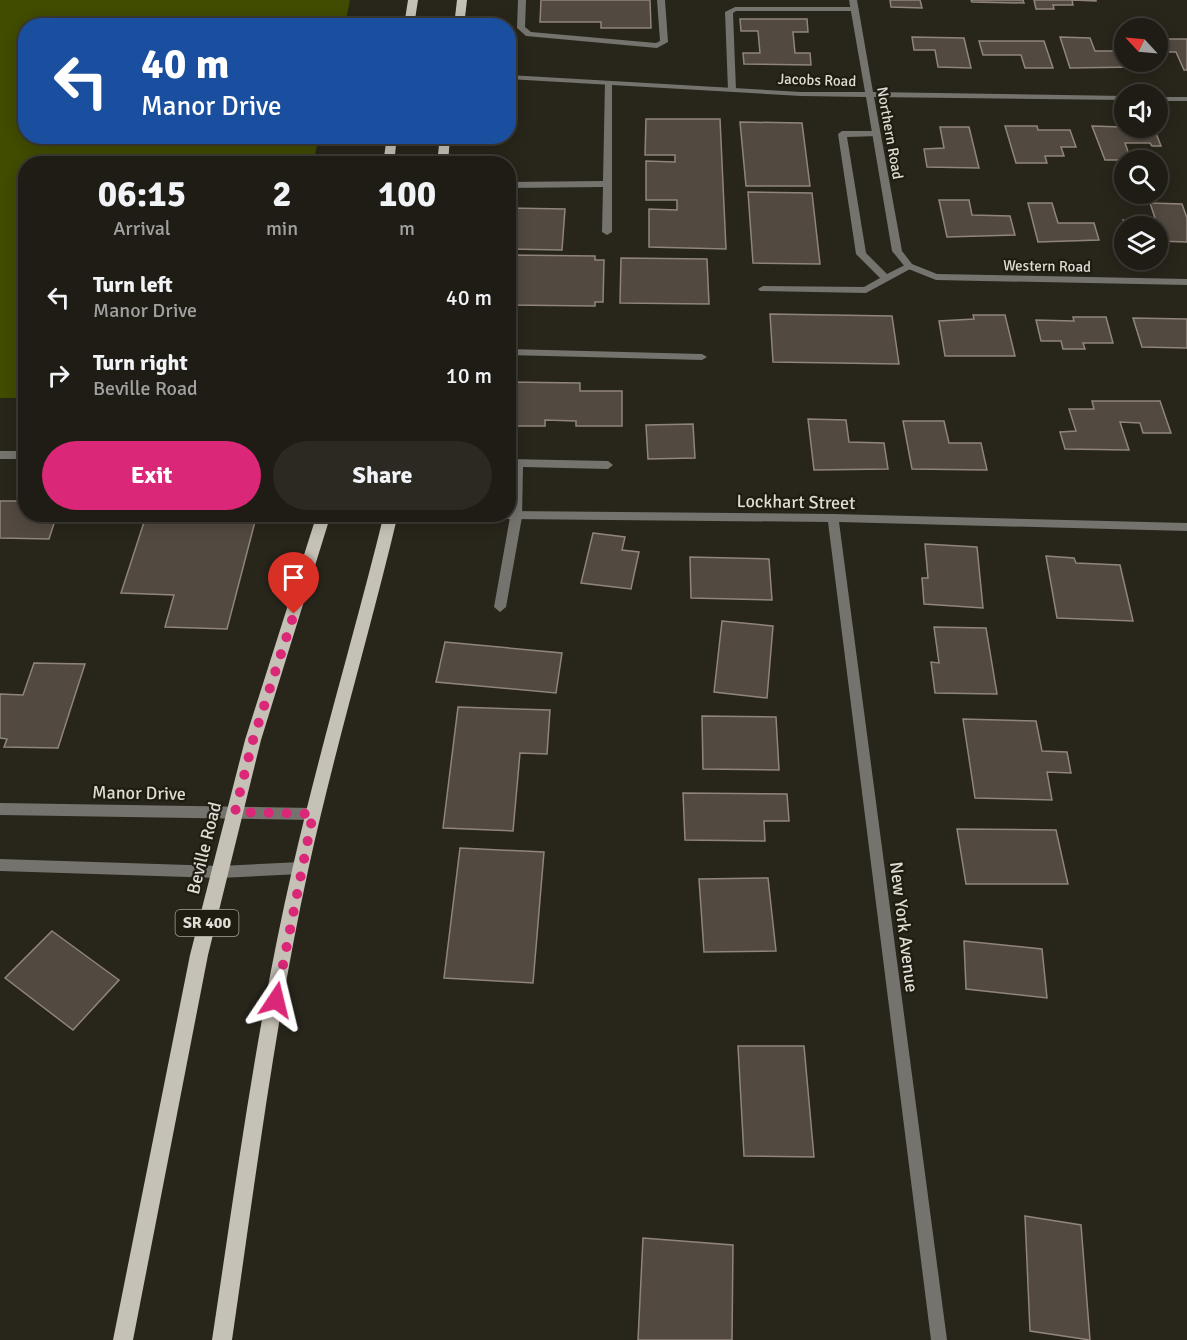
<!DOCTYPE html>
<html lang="en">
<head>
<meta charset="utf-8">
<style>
	:root { --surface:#1e1c14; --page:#2b2922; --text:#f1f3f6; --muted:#a1a1a0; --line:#3c3a34; --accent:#db2777 }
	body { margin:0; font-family:Signika,sans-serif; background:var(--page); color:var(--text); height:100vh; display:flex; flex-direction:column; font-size:22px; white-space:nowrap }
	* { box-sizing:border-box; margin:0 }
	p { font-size:20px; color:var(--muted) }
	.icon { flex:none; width:33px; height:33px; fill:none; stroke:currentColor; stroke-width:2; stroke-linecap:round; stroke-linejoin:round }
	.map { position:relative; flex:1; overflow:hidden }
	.details { position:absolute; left:18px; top:156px; width:498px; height:366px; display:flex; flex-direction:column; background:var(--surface); border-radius:24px; box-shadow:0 3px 15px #0003,0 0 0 2px var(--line) }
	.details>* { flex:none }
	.banner { position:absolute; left:18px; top:18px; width:498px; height:126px; border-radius:24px; box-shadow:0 3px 15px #0003,0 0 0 2px var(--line); background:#1a4fa0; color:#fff; overflow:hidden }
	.needle { width:39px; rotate:296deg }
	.buttons { position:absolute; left:1114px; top:18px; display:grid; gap:12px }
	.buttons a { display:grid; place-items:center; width:54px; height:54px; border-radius:50%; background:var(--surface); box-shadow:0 3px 15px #0003,0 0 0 2px var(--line); font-size:30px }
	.pin { position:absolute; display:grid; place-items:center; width:51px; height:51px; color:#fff; margin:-62px -26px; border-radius:50% 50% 50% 0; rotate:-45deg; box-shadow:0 0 6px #0007 }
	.pin .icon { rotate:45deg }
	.me { position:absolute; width:66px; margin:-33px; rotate:10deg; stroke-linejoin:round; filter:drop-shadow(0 0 4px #0008) }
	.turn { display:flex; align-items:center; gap:21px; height:126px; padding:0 24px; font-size:27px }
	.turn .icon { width:78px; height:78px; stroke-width:2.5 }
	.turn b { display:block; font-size:42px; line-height:51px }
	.eta { display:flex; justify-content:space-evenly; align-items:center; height:102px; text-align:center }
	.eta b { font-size:36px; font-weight:700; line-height:42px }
	.action { display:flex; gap:12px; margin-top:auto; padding:12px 24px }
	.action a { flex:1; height:69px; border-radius:36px; background:var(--accent); color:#fff; font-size:24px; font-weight:700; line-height:69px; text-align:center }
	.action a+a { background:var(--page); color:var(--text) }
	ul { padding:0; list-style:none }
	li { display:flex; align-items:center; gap:18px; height:78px; padding:0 24px }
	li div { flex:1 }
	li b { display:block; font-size:22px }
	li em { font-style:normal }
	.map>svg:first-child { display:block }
</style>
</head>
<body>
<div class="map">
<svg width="1187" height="1340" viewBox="0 0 1187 1340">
	<rect width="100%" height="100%" fill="#28251b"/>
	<polygon fill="#414c00" points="0,0 350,0 345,25 26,26 26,136 319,137 313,163 26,164 25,398 0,398"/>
	<g fill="#524941" stroke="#90857c" stroke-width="1.5">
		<polygon points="541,0 650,0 651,28 601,28 601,22 540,22"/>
		<polygon points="890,0 920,0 922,8 891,7"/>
		<polygon points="971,0 1023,0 1024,3 972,2"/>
		<polygon points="1034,0 1096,0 1096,1 1072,0 1073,5 1053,5 1054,9 1036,9"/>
		<polygon points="740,19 807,19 808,32 793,32 795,53 810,53 811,65 744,64 743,53 760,53 758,31 741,31"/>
		<polygon points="912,37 964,38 971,68 938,67 935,50 914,50"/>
		<polygon points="1060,37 1090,38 1095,51 1125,51 1125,62 1132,62 1134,67 1070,68"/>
		<polygon points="1158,39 1187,39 1187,70 1184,70 1176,52 1158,52"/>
		<polygon points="979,41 1044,41 1053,68 1025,68 1021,55 983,55"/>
		<polygon points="646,119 720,119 726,249 649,247 649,209 677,210 677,200 646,200 646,161 675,162 675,155 645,155"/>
		<polygon points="740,122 802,123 810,186 746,186"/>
		<polygon points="1005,126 1037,126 1038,130 1070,130 1076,147 1061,147 1064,156 1045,156 1047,163 1016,163"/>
		<polygon points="1092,126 1154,128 1161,146 1152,146 1150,143 1125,143 1131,160 1105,160"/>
		<polygon points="940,127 969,127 979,168 927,167 924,149 944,148"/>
		<polygon points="748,192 812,193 820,264 753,263"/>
		<polygon points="939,200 969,200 972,215 1010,216 1015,235 947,237"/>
		<polygon points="1028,203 1052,203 1058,223 1094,223 1099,240 1038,242"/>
		<polygon points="1150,203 1182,204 1187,218 1187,242 1158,241 1158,226 1125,226 1123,220 1156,221"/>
		<polygon points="508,208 565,209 562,250 508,249"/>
		<polygon points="508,255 595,256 595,260 604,260 603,302 595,302 595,306 508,305"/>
		<polygon points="621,258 707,259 709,304 620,303"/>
		<polygon points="770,314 892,316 899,364 773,362"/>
		<polygon points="973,315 1005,315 1015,356 945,356 939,321 974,319"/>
		<polygon points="1073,317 1106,317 1113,343 1083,343 1085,349 1063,349 1061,341 1041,341 1036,320 1074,321"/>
		<polygon points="1133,318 1187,319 1187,348 1142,347"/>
		<polygon points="508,382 580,383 580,391 622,391 622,426 576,426 576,421 545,420 545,426 508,426"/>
		<polygon points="1092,401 1160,401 1171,433 1143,433 1140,423 1120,422 1129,450 1065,449 1060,432 1076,431 1069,409 1094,409"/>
		<polygon points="808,419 846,420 849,442 884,443 888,469 814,470"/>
		<polygon points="903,421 944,421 949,443 981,443 987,470 912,469"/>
		<polygon points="693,424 695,458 648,459 646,425"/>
		<polygon points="0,501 26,501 26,514 57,514 49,539 0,538"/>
		<polygon points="122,514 257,514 227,629 165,627 174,595 121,593 145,519 121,518"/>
		<polygon points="593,533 625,537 622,550 639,552 631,589 581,583"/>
		<polygon points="925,544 977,547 983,608 924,604 922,578 928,578"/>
		<polygon points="1046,556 1074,558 1076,563 1120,565 1133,621 1057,618"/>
		<polygon points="690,557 769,559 772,600 691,598"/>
		<polygon points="722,621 773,626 767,698 714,692"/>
		<polygon points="934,627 986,628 997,694 935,693 931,662 939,663"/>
		<polygon points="445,642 562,653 556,693 436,682"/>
		<polygon points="34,663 85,664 58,748 4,747 7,739 0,738 0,694 23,695"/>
		<polygon points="458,707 550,710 547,754 520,753 513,831 443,828"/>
		<polygon points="702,716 776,717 779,770 703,769"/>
		<polygon points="963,719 1036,721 1042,751 1067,752 1071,773 1047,772 1052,800 975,798"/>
		<polygon points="683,793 787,794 789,821 764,821 765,841 685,840"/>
		<polygon points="957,829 1056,830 1068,884 966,884"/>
		<polygon points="460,848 544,852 533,983 444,978"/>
		<polygon points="768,878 776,951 704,952 699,879"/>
		<polygon points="52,931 119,980 73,1030 5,978"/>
		<polygon points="964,941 1042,949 1047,998 966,989"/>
		<polygon points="738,1046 804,1046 814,1157 744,1156"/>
		<polygon points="1025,1216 1081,1225 1090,1340 1030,1331"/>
		<polygon points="643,1238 733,1245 732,1340 638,1340"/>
	</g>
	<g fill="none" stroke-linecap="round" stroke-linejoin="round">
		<g fill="#75736e" fill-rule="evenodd">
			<polygon points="518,0 526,0 525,27 531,32 656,43 660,41 657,0 665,0 668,42 657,48 526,36 517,28"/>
			<polygon points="735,7 854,7 858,9 854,11 736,11 733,13 736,90 732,92 728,90 725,12"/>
			<polygon points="605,81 612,83 612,232 607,235 602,232 603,187 508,188 508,182 603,181"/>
			<polygon points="876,131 880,134 879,136 847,137 866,253 887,274 909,263 914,266 912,268 866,293 760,291 758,289 763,286 864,287 880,278 856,254 838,134 842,131"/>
			<polygon points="508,349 702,354 707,357 702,360 508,355"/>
			<polygon points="508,459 608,461 613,465 608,469 523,467 522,517 506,607 500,612 494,607 510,517 513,467 508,467"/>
		</g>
		<g fill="#75736e" fill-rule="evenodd">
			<polygon points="849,0 857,0 873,92 1125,96 1125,100 874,97 902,251 912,264 937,274 1187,279 1187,285 936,280 906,268 892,251 866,97 801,96 508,79 508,75 801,92 865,92"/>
			<rect x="1158" y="97" width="29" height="4"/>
			<rect x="0" y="451" width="26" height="8"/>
			<polygon points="508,511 833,514 1187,523 1187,531 839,522 947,1340 931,1340 828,522 406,518 401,514 508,514"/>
			<polygon points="0,803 313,808 318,810 319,814 318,818 313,820 0,815"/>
			<polygon points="0,859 220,866 301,862 306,864 308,868 306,872 301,874 220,878 0,871"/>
		</g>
		<g fill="#c6c1b6" fill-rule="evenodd">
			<polygon points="408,0 418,0 414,26 404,26"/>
			<polygon points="457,0 467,0 464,26 454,26"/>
			<polygon points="387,136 397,136 394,164 383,164"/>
			<polygon points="440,136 450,136 448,164 437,164"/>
			<polygon points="317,514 331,514 261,740 208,955 133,1340 113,1340 190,955 245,740"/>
			<path d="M384,514h14c-28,118 -63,234 -89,352 -34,156 -54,316 -77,474h-20c24,-158 45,-318 81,-474 27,-118 62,-234 91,-352z"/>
		</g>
	</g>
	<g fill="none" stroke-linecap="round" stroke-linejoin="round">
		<polyline stroke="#db2777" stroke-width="10" stroke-dasharray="0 18" points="276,1000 313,814 235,812 253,740 294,614"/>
	</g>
	<g text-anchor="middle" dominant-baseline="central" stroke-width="4.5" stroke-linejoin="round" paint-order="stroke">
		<g font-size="15" fill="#dedcd5" stroke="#1f1c12">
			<text transform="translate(817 80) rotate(2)">Jacobs Road</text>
			<text transform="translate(890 133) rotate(80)">Northern Road</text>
			<text transform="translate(1047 266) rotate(1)">Western Road</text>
		</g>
		<rect fill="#1f1c12" stroke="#a5a29a" stroke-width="1.5" x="175.5" y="910" width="63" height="26" rx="4.5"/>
		<g font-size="16" font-weight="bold" fill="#dedcd5">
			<text x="207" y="923">SR 400</text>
		</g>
		<g font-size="18" fill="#dedcd5" stroke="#1f1c12">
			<text transform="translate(796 502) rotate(1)">Lockhart Street</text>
			<text transform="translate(139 793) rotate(1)">Manor Drive</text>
			<text transform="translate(204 848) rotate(-76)">Beville Road</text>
			<text transform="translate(904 927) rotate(83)">New York Avenue</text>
		</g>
	</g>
</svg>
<div class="buttons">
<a><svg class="needle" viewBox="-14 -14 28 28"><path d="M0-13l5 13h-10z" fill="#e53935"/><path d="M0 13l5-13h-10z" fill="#a1a1a0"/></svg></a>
<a><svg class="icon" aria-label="sound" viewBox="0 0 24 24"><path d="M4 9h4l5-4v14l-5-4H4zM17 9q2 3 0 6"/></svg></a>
<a><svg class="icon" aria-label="search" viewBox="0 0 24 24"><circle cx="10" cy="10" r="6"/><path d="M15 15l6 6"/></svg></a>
<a><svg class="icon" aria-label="layers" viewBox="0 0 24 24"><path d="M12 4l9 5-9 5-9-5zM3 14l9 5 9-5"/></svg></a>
</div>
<div class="pin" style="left:294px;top:614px;background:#d93025"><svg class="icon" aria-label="arrive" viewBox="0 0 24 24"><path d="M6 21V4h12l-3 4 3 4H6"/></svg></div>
<svg class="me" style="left:276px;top:1000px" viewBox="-20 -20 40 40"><path d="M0-17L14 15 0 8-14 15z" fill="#db2777" stroke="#fff" stroke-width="4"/></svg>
<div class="banner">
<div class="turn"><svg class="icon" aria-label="left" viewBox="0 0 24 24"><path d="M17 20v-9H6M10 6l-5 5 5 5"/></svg><div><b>40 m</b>Manor Drive</div></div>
</div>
<section class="details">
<div class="eta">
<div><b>06:15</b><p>Arrival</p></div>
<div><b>2</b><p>min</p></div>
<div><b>100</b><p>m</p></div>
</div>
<ul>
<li><svg class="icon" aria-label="left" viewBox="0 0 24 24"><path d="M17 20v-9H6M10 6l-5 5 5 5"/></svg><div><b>Turn left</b><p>Manor Drive</p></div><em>40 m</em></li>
<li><svg class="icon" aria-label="right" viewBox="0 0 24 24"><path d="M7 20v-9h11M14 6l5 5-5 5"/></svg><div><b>Turn right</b><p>Beville Road</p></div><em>10 m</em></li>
</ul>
<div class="action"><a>Exit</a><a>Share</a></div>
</section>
</div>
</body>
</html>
